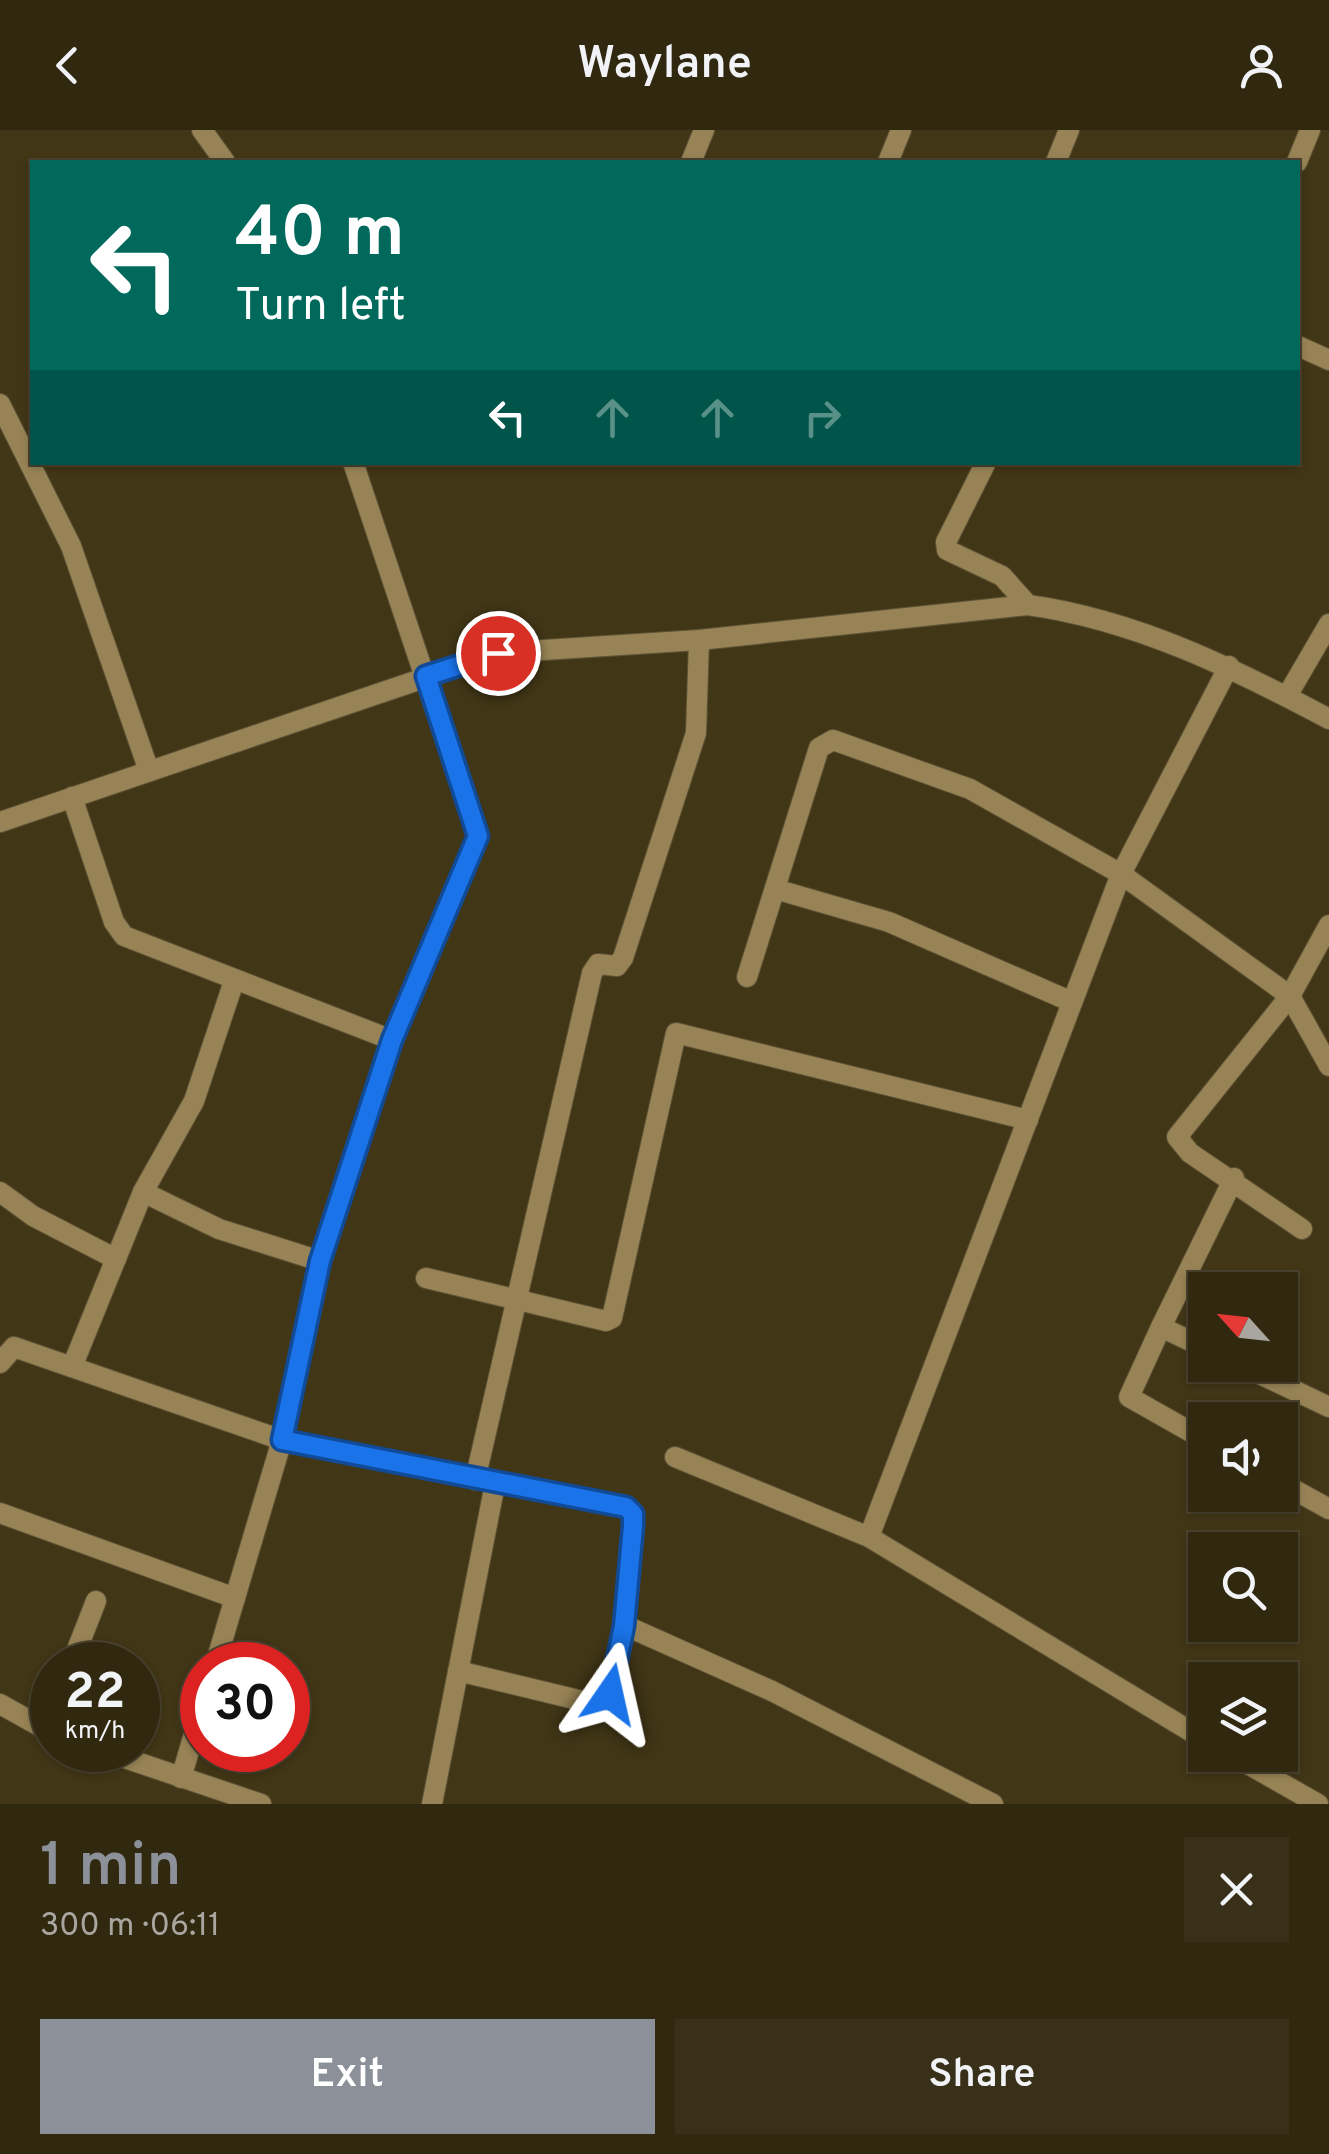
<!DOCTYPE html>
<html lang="en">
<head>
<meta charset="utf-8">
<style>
	:root { --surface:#312810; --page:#393019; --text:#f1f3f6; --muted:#a8a69f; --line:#4c4430; --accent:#8c9099 }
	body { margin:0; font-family:Overpass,sans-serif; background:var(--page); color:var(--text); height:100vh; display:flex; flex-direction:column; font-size:38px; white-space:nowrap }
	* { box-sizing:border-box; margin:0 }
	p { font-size:32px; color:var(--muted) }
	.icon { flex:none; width:55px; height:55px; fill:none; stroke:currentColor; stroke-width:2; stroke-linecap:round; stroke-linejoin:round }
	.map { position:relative; height:1674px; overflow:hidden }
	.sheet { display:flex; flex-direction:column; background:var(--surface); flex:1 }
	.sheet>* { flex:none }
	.hud { position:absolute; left:30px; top:30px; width:1270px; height:305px; border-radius:0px; box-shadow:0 2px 8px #0004,0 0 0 2px var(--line); background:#00695c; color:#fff; overflow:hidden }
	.needle { width:65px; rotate:297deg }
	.controls { position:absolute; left:1188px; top:1142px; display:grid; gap:20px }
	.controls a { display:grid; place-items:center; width:110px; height:110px; border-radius:0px; background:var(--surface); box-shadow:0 2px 8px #0004,0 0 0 2px var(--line); font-size:50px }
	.speed { position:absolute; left:30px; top:1512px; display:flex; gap:20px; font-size:50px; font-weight:700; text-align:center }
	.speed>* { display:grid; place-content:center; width:130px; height:130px; border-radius:50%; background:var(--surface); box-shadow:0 2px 8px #0004,0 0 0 2px var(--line); line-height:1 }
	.speed small { font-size:25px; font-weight:400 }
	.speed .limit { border:15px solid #d22; background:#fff; color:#111 }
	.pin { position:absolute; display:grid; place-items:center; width:85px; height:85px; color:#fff; margin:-42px; border:5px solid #fff; border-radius:50%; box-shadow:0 2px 10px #0007 }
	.me { position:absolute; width:110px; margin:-55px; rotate:11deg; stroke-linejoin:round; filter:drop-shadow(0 0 8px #0008) }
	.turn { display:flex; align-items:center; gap:35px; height:210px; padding:0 40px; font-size:45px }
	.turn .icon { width:130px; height:130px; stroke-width:2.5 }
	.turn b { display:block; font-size:70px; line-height:85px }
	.lanes { display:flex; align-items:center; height:95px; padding:0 40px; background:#0003; justify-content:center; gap:50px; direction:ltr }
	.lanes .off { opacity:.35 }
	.round { display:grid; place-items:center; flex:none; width:105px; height:105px; border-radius:0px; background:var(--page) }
	.overview { display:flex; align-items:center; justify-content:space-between; height:170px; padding:0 40px }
	h1 { font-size:60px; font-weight:600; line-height:75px; color:var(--accent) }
	.primary-button { display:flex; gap:20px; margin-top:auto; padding:20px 40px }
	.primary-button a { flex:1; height:115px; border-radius:0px; background:var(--accent); color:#fff; font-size:40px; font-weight:600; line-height:115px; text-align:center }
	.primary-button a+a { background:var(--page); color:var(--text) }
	header { display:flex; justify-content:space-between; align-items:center; height:130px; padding:0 40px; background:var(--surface); font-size:45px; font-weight:600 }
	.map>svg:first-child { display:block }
</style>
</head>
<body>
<header><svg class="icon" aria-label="back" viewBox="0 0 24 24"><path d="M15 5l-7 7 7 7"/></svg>Waylane<svg class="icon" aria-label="person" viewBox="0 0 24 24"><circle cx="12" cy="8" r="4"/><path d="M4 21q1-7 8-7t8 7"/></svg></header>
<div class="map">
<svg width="1329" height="1674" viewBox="0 0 1329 1674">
	<rect width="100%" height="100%" fill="#413616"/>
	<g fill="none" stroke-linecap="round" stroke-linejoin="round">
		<defs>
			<g id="minor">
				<polyline points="202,0 225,32"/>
				<polyline points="691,32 704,0"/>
				<polyline points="888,32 901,0"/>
				<polyline points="1056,32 1069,0"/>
				<polyline points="1297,32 1310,0"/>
				<polyline points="1298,216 1329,230"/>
				<polyline points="0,274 71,416 149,641"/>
				<polyline points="986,332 946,412 947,420 1002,446 1028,475"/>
				<polyline points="1287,566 1329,494"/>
				<polyline points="72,667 114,792 124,806 392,910"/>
				<path d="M0,692l498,-169 201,-13 329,-35c108,15 205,63 301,114"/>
				<polyline points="775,759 889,792 1072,872"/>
				<polyline points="747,847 819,618 833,610 970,659 1121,744 1290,866 1329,936"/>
				<polyline points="0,1062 33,1086 116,1129"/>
				<polyline points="143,1062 219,1099 320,1131"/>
				<polyline points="1302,1099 1190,1023 1177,1007 1290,866 1329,795"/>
				<polyline points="426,1148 606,1191 612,1188 676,903 1028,990"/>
				<polyline points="1161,1197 1129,1267 1205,1310"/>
				<polyline points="1205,1218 1161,1197 1234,1048"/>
				<polyline points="0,1233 14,1217 282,1310 626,1377 633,1384 633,1396 624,1495 772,1561 993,1674"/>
				<polyline points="1241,1235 1329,1277"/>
				<polyline points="72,1237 143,1062 194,971 234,851"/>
				<polyline points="675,1327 869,1407 1205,1610"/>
				<polyline points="475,1350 592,843 598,834 617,836 623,828 696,603 699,510"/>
				<polyline points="1280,1352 1329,1379"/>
				<polyline points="0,1383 235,1468"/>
				<polyline points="869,1407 1121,744 1229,536"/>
				<polyline points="71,1535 96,1471"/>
				<polyline points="215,1535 282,1310 320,1131 392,910 478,706 353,332"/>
				<polyline points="458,1541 595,1574 605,1572 624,1495"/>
				<polyline points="0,1574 52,1603"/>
				<polyline points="44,1600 52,1580"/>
				<polyline points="101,1620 261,1674"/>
				<polyline points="1232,1625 1318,1674"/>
				<polyline points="181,1648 202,1577"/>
				<polyline points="432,1674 495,1354"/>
			</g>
		</defs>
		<use href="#minor" stroke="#5e5336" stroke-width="22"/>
		<use href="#minor" stroke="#978355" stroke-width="20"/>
	</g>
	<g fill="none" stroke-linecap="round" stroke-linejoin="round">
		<defs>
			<polyline id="route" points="498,523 426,546 478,706 392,910 320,1131 282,1310 626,1377 633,1384 633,1396 624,1496 610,1564"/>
		</defs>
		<use href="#route" stroke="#114b97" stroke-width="25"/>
		<use href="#route" stroke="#1a73e8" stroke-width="18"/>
	</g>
</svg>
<div class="controls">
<a><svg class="needle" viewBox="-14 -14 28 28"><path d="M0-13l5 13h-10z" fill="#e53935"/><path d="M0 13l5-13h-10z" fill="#a8a69f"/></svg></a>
<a><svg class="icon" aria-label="sound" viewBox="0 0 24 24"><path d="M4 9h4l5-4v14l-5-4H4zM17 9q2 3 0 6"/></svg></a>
<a><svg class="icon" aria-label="search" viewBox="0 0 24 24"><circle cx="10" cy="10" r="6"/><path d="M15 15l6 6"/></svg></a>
<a><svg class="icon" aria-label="layers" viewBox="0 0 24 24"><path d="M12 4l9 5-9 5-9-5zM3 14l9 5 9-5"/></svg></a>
</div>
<div class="speed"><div>22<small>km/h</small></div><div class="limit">30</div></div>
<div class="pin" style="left:498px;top:523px;background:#d93025"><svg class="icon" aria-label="arrive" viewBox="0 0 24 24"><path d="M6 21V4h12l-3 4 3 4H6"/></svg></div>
<svg class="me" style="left:610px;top:1564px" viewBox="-20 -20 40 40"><path d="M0-17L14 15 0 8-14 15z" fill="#1a73e8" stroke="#fff" stroke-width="4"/></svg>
<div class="hud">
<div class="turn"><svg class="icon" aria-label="left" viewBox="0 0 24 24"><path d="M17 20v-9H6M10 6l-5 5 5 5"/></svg><div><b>40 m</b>Turn left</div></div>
<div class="lanes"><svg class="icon" aria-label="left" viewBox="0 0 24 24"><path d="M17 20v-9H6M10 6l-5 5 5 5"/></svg><svg class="icon off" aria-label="ahead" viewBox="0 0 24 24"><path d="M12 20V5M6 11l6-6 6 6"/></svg><svg class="icon off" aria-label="ahead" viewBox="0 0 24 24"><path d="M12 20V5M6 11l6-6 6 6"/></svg><svg class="icon off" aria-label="right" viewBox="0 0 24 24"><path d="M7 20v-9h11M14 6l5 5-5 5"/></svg></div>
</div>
</div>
<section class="sheet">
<div class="overview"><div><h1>1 min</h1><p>300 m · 06:11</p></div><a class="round"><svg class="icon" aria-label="close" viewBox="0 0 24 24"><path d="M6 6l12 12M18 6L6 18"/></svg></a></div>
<div class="primary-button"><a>Exit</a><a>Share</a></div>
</section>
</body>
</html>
